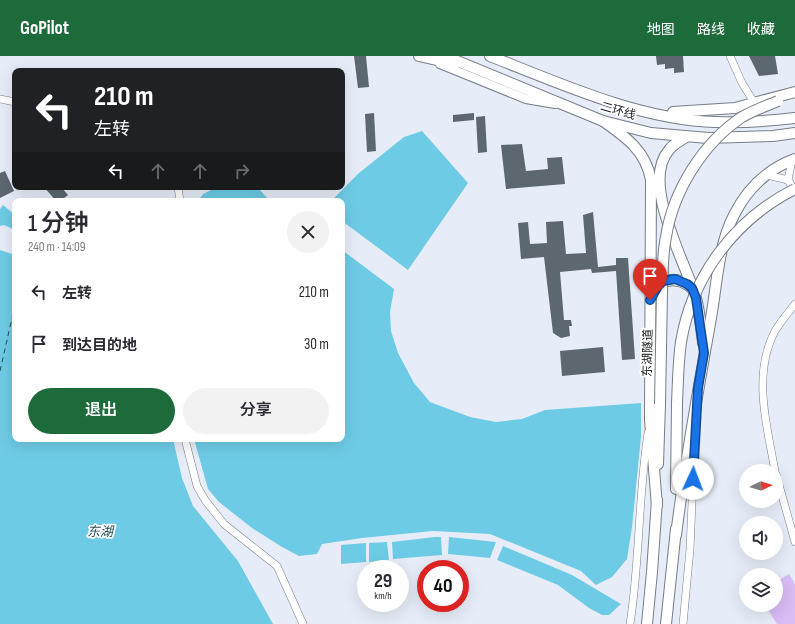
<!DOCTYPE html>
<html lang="zh">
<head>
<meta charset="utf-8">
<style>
	:root { --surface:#fff; --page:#f2f2f3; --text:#2b2b33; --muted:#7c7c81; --accent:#1d6b3b }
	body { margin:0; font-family:"Sofia Sans Condensed","Noto Sans SC",sans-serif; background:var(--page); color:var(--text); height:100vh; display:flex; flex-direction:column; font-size:15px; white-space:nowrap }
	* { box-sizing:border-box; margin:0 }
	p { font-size:13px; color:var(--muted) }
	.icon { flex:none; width:22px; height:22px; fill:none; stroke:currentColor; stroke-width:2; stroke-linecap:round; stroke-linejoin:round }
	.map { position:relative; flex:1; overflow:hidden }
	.drawer { position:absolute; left:12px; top:142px; width:333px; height:244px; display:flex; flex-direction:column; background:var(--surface); border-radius:8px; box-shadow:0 4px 16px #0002 }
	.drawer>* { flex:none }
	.banner { position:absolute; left:12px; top:12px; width:333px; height:122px; border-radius:8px; box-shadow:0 4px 16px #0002; background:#202124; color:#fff; overflow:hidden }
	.needle { width:26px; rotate:85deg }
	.fabs { position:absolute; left:739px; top:408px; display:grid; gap:8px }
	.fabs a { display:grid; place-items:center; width:44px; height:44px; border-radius:50%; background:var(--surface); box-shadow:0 4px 16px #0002; font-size:20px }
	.speed { position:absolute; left:357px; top:504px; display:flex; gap:8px; font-size:20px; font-weight:700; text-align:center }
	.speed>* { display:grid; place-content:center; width:52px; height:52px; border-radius:50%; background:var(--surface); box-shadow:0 4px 16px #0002; line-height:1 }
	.speed small { font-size:10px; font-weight:400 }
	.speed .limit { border:6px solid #d22; background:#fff; color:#111 }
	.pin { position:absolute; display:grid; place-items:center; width:34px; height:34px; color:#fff; margin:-41px -17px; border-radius:50% 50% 50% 0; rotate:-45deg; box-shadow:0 0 4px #0007 }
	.pin .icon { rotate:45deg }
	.me { position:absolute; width:44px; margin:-22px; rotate:2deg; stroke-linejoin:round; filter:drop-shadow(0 0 3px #0008) }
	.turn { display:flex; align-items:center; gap:14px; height:84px; padding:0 16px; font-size:18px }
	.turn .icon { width:52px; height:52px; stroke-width:2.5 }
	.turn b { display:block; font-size:28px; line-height:34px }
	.lanes { display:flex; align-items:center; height:38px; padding:0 16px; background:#0003; justify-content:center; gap:20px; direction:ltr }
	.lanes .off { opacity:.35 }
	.round { display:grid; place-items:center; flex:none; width:42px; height:42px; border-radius:21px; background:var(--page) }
	.overview { display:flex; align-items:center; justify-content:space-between; height:68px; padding:0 16px }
	h1 { font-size:24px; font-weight:600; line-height:30px }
	.button { display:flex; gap:8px; margin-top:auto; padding:8px 16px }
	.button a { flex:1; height:46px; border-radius:24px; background:var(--accent); color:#fff; font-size:16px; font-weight:600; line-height:46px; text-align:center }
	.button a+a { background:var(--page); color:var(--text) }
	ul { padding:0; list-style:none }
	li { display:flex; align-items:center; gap:12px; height:52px; padding:0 16px }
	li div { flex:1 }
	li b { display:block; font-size:15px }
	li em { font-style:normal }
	header { display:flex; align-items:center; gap:24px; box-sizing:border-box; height:56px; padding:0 20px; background:var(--accent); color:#fff }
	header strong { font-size:19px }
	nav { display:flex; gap:22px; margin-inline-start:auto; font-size:14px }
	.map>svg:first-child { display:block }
</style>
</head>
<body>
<header>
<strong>GoPilot</strong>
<nav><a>地图</a><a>路线</a><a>收藏</a></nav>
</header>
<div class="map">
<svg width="795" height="568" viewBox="0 0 795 568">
	<rect width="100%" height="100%" fill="#e7edf8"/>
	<polygon fill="#d8bcf5" points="789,518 795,528 795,568 777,568 765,549 776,549 776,526"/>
	<g fill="#6ecbe5">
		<polygon points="422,75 468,127 408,214 342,165 342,145 331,145 359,117 404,81"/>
		<polygon points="217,131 257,131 270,145 198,145 203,138"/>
		<polygon points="3,149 15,159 15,174 4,169 0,170 0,153"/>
		<polygon points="0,194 15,199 15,383 173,383 182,422 193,450 238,505 273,568 0,568"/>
		<polygon points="342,194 394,233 390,256 391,275 398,297 414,327 430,346 470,361 496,366 522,363 545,354 641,347 641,381 632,471 627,503 612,521 596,529 581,515 490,478 433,475 362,482 322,488 317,498 299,500 282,491 252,472 219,446 208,433 194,383 342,383"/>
		<polygon points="435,481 441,481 442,499 393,503 392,486"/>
		<polygon points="449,481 496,486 490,502 448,498"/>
		<polygon points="387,486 389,504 369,506 369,487"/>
		<polygon points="366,487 366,506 341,508 341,489"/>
		<polygon points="503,490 572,519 621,548 609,559 602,559 589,552 558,529 497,504"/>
	</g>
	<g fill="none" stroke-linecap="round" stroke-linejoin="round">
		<polyline stroke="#234d59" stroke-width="1" stroke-dasharray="5 4" stroke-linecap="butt" points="0,315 15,249"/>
	</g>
	<g fill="#5d676f">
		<polygon points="354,0 366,0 369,31 358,32"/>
		<polygon points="656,0 683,0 684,16 674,17 674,12 665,13 665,8 657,9"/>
		<polygon points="749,0 775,0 778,18 759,20"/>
		<polygon points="374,57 376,95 367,96 365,58"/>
		<polygon points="474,57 474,64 453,66 453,59"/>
		<polygon points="485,60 487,96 478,97 476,61"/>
		<polygon points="522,88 526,115 548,113 547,102 562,101 565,128 506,133 501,89"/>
		<polygon points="5,115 14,135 0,142 0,117"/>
		<polygon points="44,131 61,131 68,139 60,145 56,145"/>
		<polygon points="593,156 598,211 616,209 616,202 628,202 635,303 622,304 616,215 592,217 591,213 560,216 564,264 571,264 572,270 569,270 570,280 561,282 553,277 544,201 521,203 518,167 528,166 530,188 547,187 546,166 563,165 566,198 586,197 583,159"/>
		<polygon points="603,291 605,316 562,320 560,295"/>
	</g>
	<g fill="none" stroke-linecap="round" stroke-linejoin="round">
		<defs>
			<g id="minor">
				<polyline points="730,0 742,27 755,48"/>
				<polyline points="0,43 15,46"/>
				<polyline points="792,104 788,124 795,135"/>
				<polyline points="767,119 788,124"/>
				<polyline points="178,131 180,145"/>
				<polyline points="185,383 197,430 205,444 224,468 277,510 303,568"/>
				<path d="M775,415c-8,-45 -23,-96 0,-140 6,-10 13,-18 20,-27"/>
				<polyline points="776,418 795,486"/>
				<path d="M630,568c10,-63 8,-127 18,-191"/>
				<polyline points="683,568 690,493 695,377"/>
			</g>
			<polyline id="major" points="440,8 526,43 555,48"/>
			<g id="highway">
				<polyline points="419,0 454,8"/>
				<polyline points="445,0 603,65 651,77 708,82 773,80 795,77"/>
				<path d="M490,0c71,28 150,64 226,66 27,1 53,-1 79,-4"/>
				<polyline points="673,56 735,52 795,36"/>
				<path d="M603,65c23,16 43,30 48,59l-1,240 7,86"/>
				<path d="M686,81c-6,4 -13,7 -17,13 -29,33 17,113 27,148 4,15 5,30 7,45"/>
				<path d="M657,231c12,-11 24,-8 35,1"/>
				<polyline points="658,408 660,348"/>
				<polyline points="676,433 677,347"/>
				<path d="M676,479c9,-73 22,-145 35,-217 6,-34 7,-72 23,-103 13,-26 34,-46 61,-56"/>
				<polyline points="647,568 652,516 657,444"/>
				<polyline points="666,568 676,473"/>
			</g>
		</defs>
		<use href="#minor" stroke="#777d87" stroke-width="8"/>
		<use href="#major" stroke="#777d87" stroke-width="10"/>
		<use href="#highway" stroke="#777d87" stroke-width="12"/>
		<use href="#minor" stroke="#fff" stroke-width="7"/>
		<use href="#major" stroke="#fff" stroke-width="8"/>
		<use href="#highway" stroke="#fff" stroke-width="10"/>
		<defs>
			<g id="highway-bridge">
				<path d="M677,347c1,-20 1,-40 4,-61 11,-66 54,-123 114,-153"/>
				<path d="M660,348c1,-38 1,-75 2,-113 1,-18 0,-36 4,-54 7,-46 37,-94 76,-120 12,-7 24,-11 36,-16"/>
			</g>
		</defs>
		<use href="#highway-bridge" stroke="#777d87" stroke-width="12" stroke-linecap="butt"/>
		<use href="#highway-bridge" stroke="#fff" stroke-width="10"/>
	</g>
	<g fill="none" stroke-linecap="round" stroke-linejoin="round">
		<defs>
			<polyline id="route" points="650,244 658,230 663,225 675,223 687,228 692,232 696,242 704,297 698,332 693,423"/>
		</defs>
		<use href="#route" stroke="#114b97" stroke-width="10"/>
		<use href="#route" stroke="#1a73e8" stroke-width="7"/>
	</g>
	<g text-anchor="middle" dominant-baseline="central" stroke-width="3.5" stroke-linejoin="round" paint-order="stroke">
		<g font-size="12" fill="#16181c" stroke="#fff">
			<text transform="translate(618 55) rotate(16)">二环线</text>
			<text transform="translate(648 297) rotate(-89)">东湖隧道</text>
		</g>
		<g font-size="13" font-style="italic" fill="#234d59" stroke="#fff">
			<text x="100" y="476">东湖</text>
		</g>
	</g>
</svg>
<div class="fabs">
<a><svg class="needle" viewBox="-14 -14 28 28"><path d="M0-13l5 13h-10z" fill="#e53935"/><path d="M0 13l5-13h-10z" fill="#7c7c81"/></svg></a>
<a><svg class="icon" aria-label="sound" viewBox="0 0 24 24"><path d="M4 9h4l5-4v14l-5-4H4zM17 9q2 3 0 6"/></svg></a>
<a><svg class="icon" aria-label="layers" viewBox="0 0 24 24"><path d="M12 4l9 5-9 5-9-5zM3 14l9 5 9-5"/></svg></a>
</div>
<div class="speed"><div>29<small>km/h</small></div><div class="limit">40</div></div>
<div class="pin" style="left:650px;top:244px;background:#d93025"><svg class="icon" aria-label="arrive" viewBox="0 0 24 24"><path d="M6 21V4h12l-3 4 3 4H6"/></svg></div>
<svg class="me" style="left:693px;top:423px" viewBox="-20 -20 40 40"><circle r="19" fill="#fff"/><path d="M0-13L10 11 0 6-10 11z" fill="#1a73e8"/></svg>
<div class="banner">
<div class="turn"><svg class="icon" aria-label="left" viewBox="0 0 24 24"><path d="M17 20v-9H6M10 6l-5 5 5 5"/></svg><div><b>210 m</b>左转</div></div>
<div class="lanes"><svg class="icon" aria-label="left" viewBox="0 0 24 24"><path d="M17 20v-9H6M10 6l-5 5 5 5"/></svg><svg class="icon off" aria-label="ahead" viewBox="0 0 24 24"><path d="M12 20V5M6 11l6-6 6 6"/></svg><svg class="icon off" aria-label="ahead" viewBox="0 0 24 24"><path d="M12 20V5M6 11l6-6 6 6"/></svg><svg class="icon off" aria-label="right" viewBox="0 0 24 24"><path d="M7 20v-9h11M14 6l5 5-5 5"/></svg></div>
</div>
<section class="drawer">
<div class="overview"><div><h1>1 分钟</h1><p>240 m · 14:09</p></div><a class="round"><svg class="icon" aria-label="close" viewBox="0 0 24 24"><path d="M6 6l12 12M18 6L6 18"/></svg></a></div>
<ul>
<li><svg class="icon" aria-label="left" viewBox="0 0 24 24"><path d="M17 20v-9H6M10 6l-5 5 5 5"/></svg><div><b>左转</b></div><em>210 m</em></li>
<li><svg class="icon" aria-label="arrive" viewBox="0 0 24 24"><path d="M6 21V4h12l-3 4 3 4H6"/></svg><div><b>到达目的地</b></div><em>30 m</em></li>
</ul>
<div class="button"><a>退出</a><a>分享</a></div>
</section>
</div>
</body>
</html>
